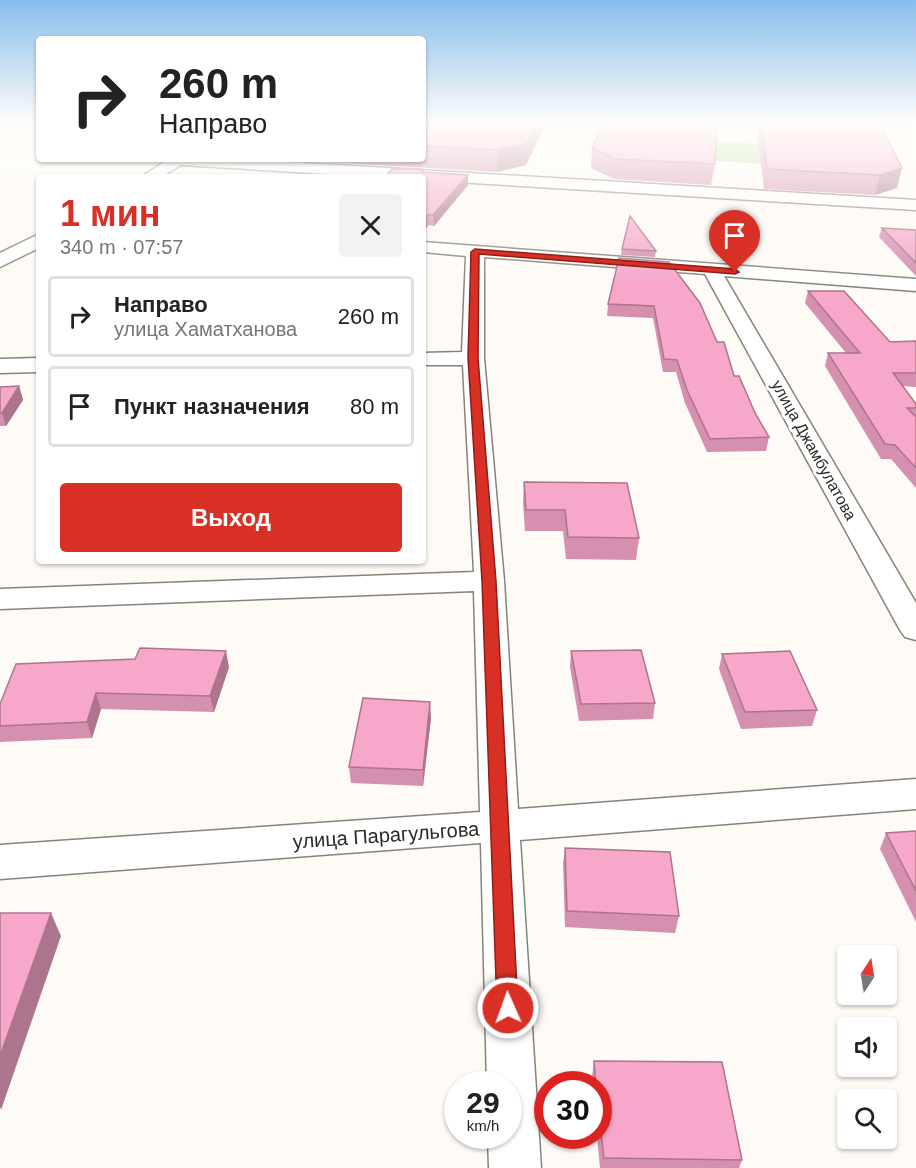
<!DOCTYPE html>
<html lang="ru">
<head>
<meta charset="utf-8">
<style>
	:root { --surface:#fff; --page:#f2f2f2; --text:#222; --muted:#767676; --line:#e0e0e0; --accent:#d93025 }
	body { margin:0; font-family:Arial,sans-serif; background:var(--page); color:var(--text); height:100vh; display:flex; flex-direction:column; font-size:22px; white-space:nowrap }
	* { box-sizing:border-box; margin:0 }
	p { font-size:20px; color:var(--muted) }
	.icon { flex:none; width:33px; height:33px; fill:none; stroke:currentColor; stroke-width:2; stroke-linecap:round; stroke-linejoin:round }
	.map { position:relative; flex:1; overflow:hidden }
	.sheet { position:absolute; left:36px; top:174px; width:390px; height:390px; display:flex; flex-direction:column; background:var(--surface); border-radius:6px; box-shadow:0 2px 4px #0004 }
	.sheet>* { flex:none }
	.guide { position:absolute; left:36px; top:36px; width:390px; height:126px; border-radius:6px; box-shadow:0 2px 4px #0004; background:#fff; color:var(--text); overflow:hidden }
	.needle { width:39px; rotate:12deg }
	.tools { position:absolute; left:837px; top:945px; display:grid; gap:12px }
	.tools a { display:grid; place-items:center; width:60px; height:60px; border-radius:6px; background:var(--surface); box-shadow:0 2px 4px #0004; font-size:30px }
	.speed { position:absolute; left:444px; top:1071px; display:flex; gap:12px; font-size:30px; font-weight:700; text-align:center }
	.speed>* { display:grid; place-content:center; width:78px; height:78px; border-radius:50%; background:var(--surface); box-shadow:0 2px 4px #0004; line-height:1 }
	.speed small { font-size:15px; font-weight:400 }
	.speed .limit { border:9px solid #d22; background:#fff; color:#111 }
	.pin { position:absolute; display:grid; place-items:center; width:51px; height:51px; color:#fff; margin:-62px -26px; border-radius:50% 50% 50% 0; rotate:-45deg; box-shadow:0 0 6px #0007 }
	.pin .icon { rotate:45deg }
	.me { position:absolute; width:66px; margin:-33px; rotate:358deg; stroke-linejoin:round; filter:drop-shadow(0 0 4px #0008) }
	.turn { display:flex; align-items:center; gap:21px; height:126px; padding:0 24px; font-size:27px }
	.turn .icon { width:78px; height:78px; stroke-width:2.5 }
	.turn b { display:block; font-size:42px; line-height:51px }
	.round { display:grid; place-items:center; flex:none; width:63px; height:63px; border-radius:6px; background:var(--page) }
	.overview { display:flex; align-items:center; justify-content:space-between; height:102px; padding:0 24px }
	h1 { font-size:36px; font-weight:700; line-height:45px; color:var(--accent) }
	.action { display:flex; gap:12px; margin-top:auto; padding:12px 24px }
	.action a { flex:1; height:69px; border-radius:6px; background:var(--accent); color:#fff; font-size:24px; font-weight:700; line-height:69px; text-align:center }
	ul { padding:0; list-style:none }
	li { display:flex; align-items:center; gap:18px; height:81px; margin:0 12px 9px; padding:0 12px; border:3px solid var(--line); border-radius:6px }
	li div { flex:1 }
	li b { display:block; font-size:22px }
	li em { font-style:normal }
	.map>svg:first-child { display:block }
</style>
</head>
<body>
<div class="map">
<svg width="916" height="1168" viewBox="0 0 916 1168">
	<rect width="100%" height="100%" fill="#fefaf5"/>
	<polygon fill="#b5dd99" points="684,140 784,145 787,165 682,159"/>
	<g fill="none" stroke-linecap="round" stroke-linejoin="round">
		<defs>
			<g id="street">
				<polygon points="423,242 916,279 916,291 724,276 916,603 916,640 905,637 900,630 705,274 484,257 484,358 504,581 518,809 916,779 916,809 520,840 541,1168 489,1168 488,1136 508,1136 508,1084 487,1084 481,843 0,879 0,845 480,812 474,591 0,609 0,589 474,572 463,365 423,365 423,353 462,352 466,256 423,252"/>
				<polygon points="39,358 39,372 0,373 0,359"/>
			</g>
			<g id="secondary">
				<polygon points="169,159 238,159 916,200 916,210 423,180 423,177 378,177 181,165 161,177 141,177"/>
				<polygon points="39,234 39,248 0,267 0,253"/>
			</g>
		</defs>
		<use href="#street" stroke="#88827a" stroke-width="3"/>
		<use href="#secondary" stroke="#88827a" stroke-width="3"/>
		<use href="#street" fill="#fff" fill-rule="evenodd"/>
		<use href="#secondary" fill="#fff" fill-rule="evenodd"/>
	</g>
	<g fill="#d490ae">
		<polygon points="423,123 546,123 526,165 497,172 275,159 423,159"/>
		<polygon points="756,123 879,123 897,188 875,195 764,189"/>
		<polygon points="592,148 715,164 711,185 614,179 591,168"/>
		<polygon points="423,172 468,185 434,226 428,225 423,234"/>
		<polygon points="882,228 916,230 916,276 879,237"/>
		<polygon points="622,249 656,251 655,257 621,255"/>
		<polygon points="619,258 717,342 734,376 769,437 766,451 707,452 685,403 676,372 663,372 653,318 607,316 608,304"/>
		<polygon points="808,291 890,342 916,341 916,387 903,386 916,404 916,488 891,459 881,459 825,366 828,353 846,353 805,303"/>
		<polygon points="19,386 23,400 6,426 0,426 0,387"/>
		<polygon points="524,482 639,538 636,560 566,559 563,531 525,531 523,503"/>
		<polygon points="571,651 655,703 653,719 579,721 570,667"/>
		<polygon points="722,654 817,710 812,726 741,729 719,669"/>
		<polygon points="229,667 214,712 101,709 92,738 0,742 0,704"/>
		<polygon points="431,718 423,786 351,783 349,767"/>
		<polygon points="916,831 916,922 880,849 886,833"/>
		<polygon points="565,848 679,916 675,933 565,927 563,864"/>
		<polygon points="594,1061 742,1160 739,1168 600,1168 597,1136 598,1136 598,1084 592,1084 592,1077"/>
	</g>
	<g fill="#ac758d">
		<polygon points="537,123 546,123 526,165 497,172 498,150"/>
		<polygon points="902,168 897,188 875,195 880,175"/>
		<polygon points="468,175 468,185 434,226 433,215"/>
		<polygon points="427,215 428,225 423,234 423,223"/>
		<polygon points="19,386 23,400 6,426 2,413"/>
		<polygon points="226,651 229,667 214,712 210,696"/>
		<polygon points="96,693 101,709 92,738 87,722"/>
		<polygon points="430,702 431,718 423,786 423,770"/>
		<polygon points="51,913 61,936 1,1110 0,1107 0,1056"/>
	</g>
	<g fill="#f6a7ca" stroke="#ac758d" stroke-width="1.5">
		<polygon points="423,123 537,123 527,143 498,150 423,146"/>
		<polygon points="602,123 717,123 715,164 616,159 592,148"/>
		<polygon points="761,123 879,123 902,168 880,175 767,169"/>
		<polygon points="392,169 421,169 423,172 468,175 433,215 427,215 423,223 423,177 385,177"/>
		<polygon points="630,216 656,251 622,249"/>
		<polygon points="882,228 916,230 916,263"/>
		<polygon points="619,258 669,262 700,303 717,342 724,342 734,376 739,376 755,413 769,437 710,439 687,390 677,360 664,359 654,306 608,304"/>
		<polygon points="808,291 844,291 890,342 916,341 916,373 893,373 916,404 916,408 907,408 916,417 916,468 895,445 885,444 828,353 860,353"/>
		<polygon points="19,386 2,413 0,413 0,387"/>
		<polygon points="524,482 627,483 639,538 568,537 565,510 526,510"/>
		<polygon points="140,648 226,651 210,696 96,693 87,722 0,726 0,704 16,664 135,659"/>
		<polygon points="641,650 655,703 581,704 571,651"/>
		<polygon points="790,651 817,710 745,712 722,654"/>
		<polygon points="363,698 430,702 423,770 349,767"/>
		<polygon points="916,831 916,891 886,833"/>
		<polygon points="565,848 670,852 679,916 567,911"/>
		<polygon points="0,913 51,913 0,1056"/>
		<polygon points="594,1061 722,1062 742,1160 604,1158 598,1106 598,1084 596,1084"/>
	</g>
	<linearGradient id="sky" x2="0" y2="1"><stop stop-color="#87bdec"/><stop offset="0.43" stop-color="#fffdfa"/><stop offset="1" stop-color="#fffdfa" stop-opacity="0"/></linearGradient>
	<rect width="916" height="286" fill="url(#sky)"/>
	<polygon fill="#d93025" stroke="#8d1f18" stroke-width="1.5" points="475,249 735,269 739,272 735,274 479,254 478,358 496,581 518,1008 515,1015 508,1018 500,1015 497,1008 482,581 468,358 471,252"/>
	<g text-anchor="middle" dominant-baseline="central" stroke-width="6" stroke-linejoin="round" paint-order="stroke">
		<g font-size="16" fill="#2d2a27" stroke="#fff">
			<text transform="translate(814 450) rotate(61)">улица Джамбулатова</text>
		</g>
		<g font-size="20" fill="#2d2a27" stroke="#fff">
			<text transform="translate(386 835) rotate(-4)">улица Парагульгова</text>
		</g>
	</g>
</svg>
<div class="tools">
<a><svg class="needle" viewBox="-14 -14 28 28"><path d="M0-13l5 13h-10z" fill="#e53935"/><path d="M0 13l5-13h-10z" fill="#767676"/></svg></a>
<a><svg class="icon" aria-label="sound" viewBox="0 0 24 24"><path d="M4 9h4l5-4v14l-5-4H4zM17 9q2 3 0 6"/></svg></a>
<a><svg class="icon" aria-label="search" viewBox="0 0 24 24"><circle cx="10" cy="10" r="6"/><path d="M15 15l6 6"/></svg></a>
</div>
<div class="speed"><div>29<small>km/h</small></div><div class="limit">30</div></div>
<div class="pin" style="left:735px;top:272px;background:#d93025"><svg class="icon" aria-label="arrive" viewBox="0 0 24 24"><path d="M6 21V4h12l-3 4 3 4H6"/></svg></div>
<svg class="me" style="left:508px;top:1008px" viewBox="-20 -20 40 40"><circle r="17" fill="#d93025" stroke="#fff" stroke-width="3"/><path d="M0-11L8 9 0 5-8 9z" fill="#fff"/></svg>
<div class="guide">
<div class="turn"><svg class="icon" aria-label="right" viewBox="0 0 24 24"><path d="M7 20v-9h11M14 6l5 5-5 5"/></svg><div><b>260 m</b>Направо</div></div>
</div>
<section class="sheet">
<div class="overview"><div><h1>1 мин</h1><p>340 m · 07:57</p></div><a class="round"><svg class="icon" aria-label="close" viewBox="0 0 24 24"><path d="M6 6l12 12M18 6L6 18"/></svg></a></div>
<ul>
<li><svg class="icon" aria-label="right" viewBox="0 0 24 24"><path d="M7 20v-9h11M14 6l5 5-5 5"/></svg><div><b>Направо</b><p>улица Хаматханова</p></div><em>260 m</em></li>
<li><svg class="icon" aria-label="arrive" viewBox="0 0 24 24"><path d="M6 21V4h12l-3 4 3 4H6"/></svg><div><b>Пункт назначения</b></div><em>80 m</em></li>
</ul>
<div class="action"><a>Выход</a></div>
</section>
</div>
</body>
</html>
